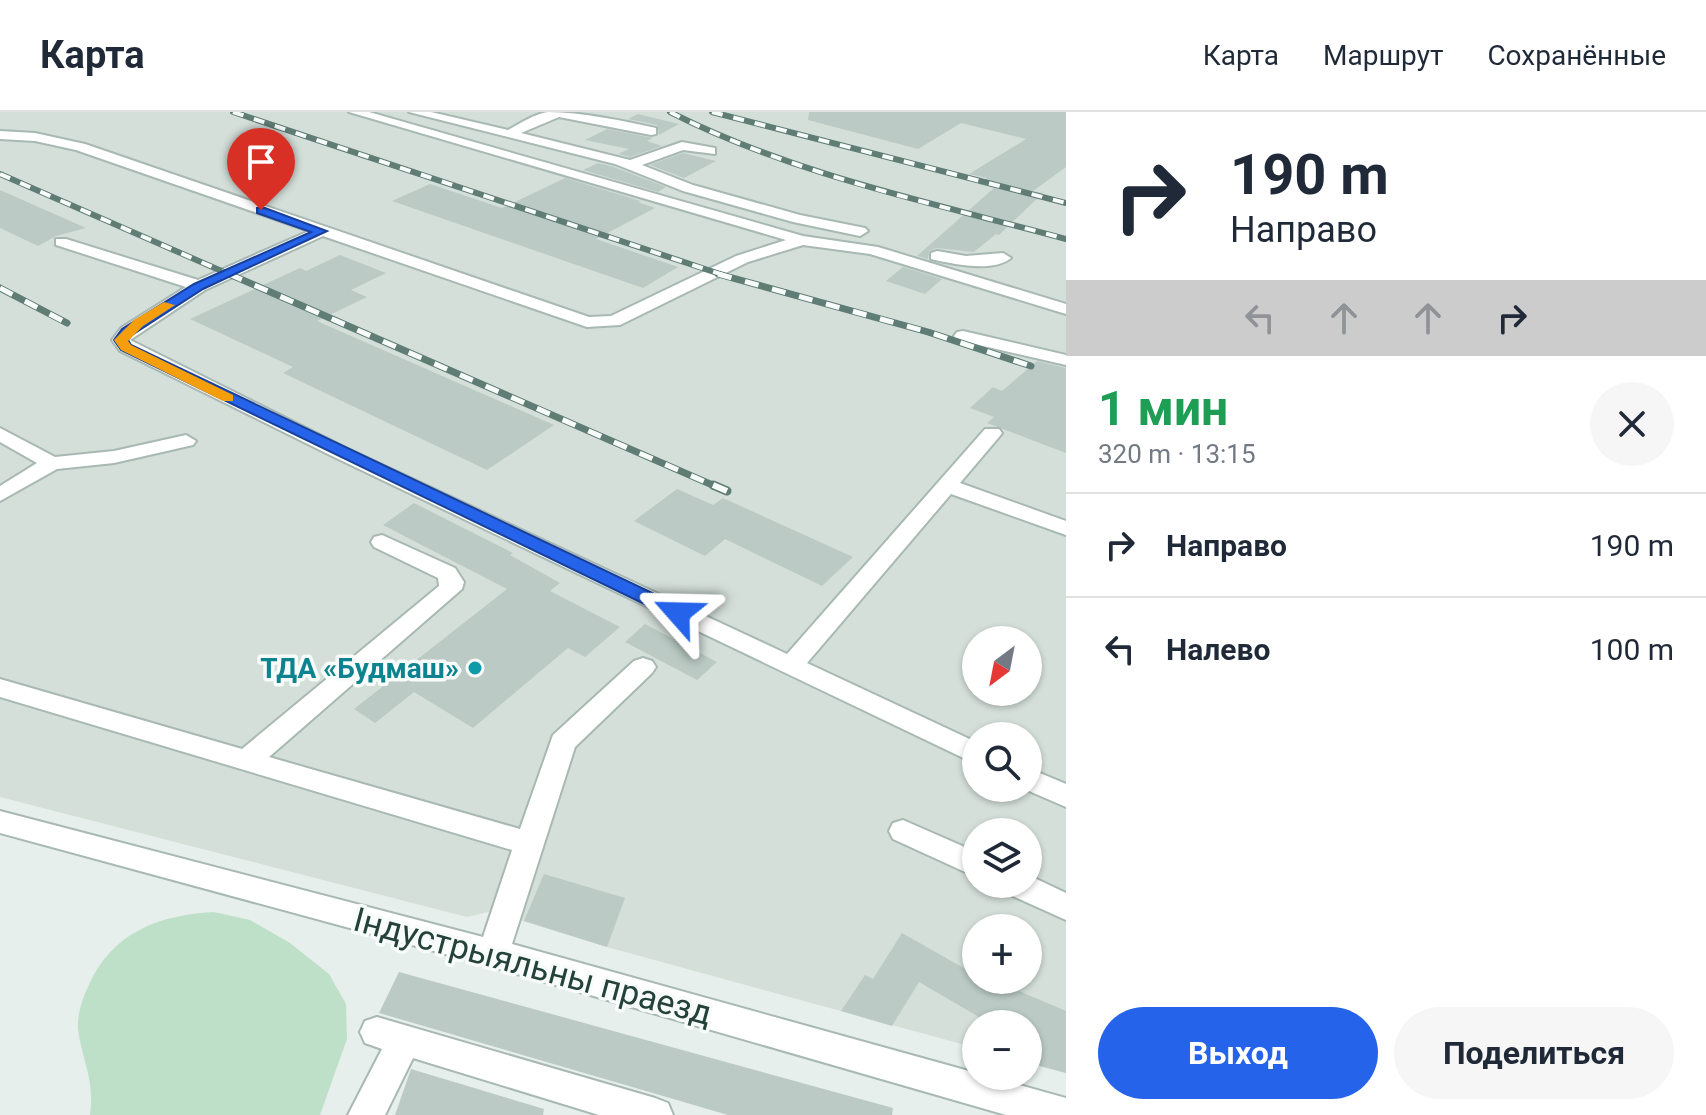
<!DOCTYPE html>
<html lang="ru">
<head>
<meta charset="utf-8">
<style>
	:root { --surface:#fff; --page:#f6f6f7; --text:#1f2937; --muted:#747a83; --line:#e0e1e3; --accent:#2563eb }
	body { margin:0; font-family:Roboto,sans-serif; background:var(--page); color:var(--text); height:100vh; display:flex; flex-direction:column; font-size:30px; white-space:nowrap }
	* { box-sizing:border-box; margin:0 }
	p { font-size:26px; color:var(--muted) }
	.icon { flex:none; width:44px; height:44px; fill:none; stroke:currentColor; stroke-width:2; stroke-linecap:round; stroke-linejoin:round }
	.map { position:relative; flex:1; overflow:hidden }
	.drawer { display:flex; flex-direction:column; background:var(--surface); width:640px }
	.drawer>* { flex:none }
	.top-card { background:#fff; color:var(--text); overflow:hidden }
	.needle { width:52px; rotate:212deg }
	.buttons { position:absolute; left:962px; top:514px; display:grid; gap:16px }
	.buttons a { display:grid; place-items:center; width:80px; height:80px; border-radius:50%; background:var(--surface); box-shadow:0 2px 6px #0004; font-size:40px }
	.pin { position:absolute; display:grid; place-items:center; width:68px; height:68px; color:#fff; margin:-82px -34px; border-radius:50% 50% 50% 0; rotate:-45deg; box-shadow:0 0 8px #0007 }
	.pin .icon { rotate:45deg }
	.me { position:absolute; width:88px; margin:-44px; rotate:295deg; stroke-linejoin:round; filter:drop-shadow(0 0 6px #0008) }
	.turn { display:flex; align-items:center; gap:28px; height:168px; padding:0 32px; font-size:36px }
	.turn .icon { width:104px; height:104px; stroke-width:2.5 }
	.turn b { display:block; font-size:56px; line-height:68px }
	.lanes { display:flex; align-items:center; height:76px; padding:0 32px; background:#0003; justify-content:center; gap:40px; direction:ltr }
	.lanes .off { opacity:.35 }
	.round { display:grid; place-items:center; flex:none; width:84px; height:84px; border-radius:42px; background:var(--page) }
	.overview { display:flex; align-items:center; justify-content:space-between; height:136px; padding:0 32px }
	h1 { font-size:48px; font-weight:700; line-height:60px; color:#1e9e55 }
	.primary-button { display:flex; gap:16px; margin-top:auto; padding:16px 32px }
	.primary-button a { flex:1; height:92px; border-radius:48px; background:var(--accent); color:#fff; font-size:32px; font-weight:700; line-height:92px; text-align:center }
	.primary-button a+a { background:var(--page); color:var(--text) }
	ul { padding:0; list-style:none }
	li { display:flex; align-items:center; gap:24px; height:104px; padding:0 32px; border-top:2px solid var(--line) }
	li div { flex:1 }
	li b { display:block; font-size:30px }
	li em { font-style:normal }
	header { display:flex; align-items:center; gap:48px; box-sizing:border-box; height:112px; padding:0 40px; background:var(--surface); border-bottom:2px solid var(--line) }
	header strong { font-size:38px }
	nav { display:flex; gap:44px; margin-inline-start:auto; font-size:28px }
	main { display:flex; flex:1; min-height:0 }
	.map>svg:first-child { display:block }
</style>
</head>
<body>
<header>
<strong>Карта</strong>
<nav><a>Карта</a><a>Маршрут</a><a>Сохранённые</a></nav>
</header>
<main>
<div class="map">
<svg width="1066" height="1003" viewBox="0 0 1066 1003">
	<rect width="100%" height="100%" fill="#e6efeb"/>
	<path fill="#d4dfda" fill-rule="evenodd" d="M0,0h1066v961l-38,-49h-52v24l-369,-101 -84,-26 -35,-9 -21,5 -467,-120zM976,528h52v52h-52zM976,624h52v52h-52zM976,720h52v52h-52zM976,816h52v52h-52z"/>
	<path fill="#bfe0c8" d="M214,800l36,8 40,23 39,31 17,30 1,35 -27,76h-230c5,-35 -8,-55 -12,-86 -1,-13 4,-30 10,-42 23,-54 70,-72 126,-75z"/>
	<g fill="#bbcac4">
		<polygon points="809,0 1066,0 1066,55 1033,79 1043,81 999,123 996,122 974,140 936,136 929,139 928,147 917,144 994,76 978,72 987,66 969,62 1026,27 961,11 918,37 808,8"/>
		<polygon points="638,2 679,12 659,23 657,13 628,7"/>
		<polygon points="607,17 653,26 647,29 662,34 630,45 618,42 629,37 585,28"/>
		<polygon points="683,41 716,49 684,66 650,53"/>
		<polygon points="598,51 614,55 666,75 658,80 583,58"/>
		<polygon points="565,66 641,89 638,90 655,96 596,127 678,155 643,176 392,89 430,72 502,96"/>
		<polygon points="0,78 86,116 56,124 38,134 0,116"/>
		<polygon points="340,143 386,161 351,178 367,185 317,209 554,313 487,358 283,261 293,255 190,207 300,156 306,159"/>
		<polygon points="903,155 942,167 925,182 886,169"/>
		<polygon points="1037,249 1066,256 1066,341 987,311 994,305 970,296 993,275 1002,279"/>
		<polygon points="677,377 713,393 723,386 853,445 822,474 725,427 705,444 634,409"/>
		<polygon points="414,391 513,441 510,443 560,471 550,479 620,515 585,545 568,536 473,616 414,580 375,611 354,597 507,477 383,413"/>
		<polygon points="645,512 717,550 697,568 625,530"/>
		<polygon points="544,762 625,786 607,835 524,809"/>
		<polygon points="902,821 976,863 976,868 985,868 1006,880 1007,874 1066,899 1066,961 1028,951 1028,912 991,912 919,870 892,914 841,899 865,863 873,867"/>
		<polygon points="399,860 893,996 892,1003 728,1003 379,901"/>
		<polygon points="411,957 544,997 543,1003 395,1003"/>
	</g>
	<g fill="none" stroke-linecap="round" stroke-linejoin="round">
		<defs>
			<g id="minor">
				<polygon points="349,0 369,0 803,124 878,135 1066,192 1066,202 870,142 803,133 748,150 620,213 587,215 323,124 205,178 130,228 346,336 787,542 985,317 999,317 1002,321 999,325 960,371 1066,409 1066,423 951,382 807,551 976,630 976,652 332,344 120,239 112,228 121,216 186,175 56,133 56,127 66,127 198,168 309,119 76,38 35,29 0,27 0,19 35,21 85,32 589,205 611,204 736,144 786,128"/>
				<path d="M409,0h22l77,18c13,-7 26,-16 40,-18 34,0 75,9 108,16v6l-5,1 -92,-18 -38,16 109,27 52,-18 33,6v6l-32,-4 -41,15 51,20 107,30 65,13 3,3 -8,5 -67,-14 -110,-31 -68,-27z"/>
				<path d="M937,139l29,5 37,-3 8,5c-18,15 -58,6 -80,1v-6z"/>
				<polygon points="963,219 1066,243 1066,253 957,228 954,224 957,220"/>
				<polygon points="0,316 55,345 114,339 186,323 196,329 193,333 114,351 57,357 0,389 0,374 37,351 0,330"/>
				<polygon points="382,423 455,456 464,470 462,477 269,645 520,717 553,623 634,549 643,546 652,549 656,555 652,561 575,635 512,832 976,961 976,964 987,964 1066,986 1066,1003 1006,1003 493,855 0,721 0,699 483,825 512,738 0,585 0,567 242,637 439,474 438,466 374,435 371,430 374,425"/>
				<polygon points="1028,656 1066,672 1066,695 1022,676 1028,676"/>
				<polygon points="903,708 976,740 976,765 893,727 889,719 893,711"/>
				<polygon points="1028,763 1066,781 1066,808 1006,781 1002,772 1028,772"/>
				<polygon points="377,905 655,986 668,991 673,1003 599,1003 413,946 385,1003 348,1003 382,937 365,931 360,920 365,909"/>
			</g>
		</defs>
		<use href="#minor" stroke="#a8b8b2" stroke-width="4"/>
		<use href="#minor" fill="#fff" fill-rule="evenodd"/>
		<defs>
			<g id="rail-far2">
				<polyline points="233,0 726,164"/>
				<path d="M670,0c124,63 263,91 396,127"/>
				<polyline points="712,0 1066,91"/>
				<polyline points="0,62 233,164"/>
			</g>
			<g id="rail-far1">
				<polyline points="229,162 717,375"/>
				<polyline points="718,162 928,220 1031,254"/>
				<polyline points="0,176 67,211"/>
			</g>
			<polyline id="rail" points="713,373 727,379"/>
		</defs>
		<use href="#rail-far2" stroke="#5f7d75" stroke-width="6"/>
		<use href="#rail-far1" stroke="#5f7d75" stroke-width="7"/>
		<use href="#rail" stroke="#5f7d75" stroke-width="9"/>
		<use href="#rail-far2" stroke="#f7fbf9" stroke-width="4" stroke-dasharray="11" stroke-linecap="butt"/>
		<use href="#rail-far1" stroke="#f7fbf9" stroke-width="5" stroke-dasharray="14" stroke-linecap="butt"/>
		<use href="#rail" stroke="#f7fbf9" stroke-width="6" stroke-dasharray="18" stroke-linecap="butt"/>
	</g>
	<polygon fill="#2563eb" stroke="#184099" stroke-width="2" points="257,96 265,96 327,119 203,177 132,223 128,228 131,233 684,496 687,501 684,505 671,505 121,238 114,228 122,217 194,172 311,120 257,101"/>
	<polygon fill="#f59e0b" points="164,190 175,193 143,214 128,229 131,233 233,283 233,289 223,289 121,238 114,228 134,208"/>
	<circle fill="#0f9aa8" stroke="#f7fbf9" stroke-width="3" cx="475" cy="556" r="8"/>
	<g text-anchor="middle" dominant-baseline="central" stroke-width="7" stroke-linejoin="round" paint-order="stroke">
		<g font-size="28" font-weight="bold" fill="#0d838f" stroke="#f7fbf9" text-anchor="end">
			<text x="459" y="556">ТДА «Будмаш»</text>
		</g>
		<g font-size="34" fill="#24423a" stroke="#f7fbf9">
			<text transform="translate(533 854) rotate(15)">Індустрыяльны праезд</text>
		</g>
	</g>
</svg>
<div class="buttons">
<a><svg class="needle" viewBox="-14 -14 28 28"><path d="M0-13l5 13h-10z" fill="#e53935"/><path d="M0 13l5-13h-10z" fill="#747a83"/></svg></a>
<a><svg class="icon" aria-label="search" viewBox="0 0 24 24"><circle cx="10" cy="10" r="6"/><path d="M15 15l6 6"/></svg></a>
<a><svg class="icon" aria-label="layers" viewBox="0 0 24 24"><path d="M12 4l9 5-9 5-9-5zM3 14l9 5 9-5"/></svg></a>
<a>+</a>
<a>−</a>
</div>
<div class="pin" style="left:261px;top:98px;background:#d93025"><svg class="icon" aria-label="arrive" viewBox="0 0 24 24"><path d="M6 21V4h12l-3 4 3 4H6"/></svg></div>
<svg class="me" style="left:678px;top:501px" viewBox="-20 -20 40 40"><path d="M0-17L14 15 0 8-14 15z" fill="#2563eb" stroke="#fff" stroke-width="4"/></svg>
</div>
<section class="drawer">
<div class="top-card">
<div class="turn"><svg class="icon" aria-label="right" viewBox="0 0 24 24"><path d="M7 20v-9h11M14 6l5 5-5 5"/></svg><div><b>190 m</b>Направо</div></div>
<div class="lanes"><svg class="icon off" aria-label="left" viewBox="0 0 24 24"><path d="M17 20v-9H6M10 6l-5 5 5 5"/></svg><svg class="icon off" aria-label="ahead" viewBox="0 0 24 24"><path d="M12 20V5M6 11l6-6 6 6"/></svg><svg class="icon off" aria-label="ahead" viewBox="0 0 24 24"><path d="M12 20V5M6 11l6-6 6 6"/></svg><svg class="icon" aria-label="right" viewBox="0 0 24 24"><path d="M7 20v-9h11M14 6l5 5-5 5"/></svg></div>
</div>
<div class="overview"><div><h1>1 мин</h1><p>320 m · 13:15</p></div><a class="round"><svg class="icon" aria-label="close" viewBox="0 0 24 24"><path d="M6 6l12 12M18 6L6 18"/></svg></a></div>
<ul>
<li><svg class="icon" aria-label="right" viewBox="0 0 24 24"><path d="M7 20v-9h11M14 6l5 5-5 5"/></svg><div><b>Направо</b></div><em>190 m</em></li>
<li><svg class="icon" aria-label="left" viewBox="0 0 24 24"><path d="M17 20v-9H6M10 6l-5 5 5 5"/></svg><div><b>Налево</b></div><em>100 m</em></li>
</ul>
<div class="primary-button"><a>Выход</a><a>Поделиться</a></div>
</section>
</main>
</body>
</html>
